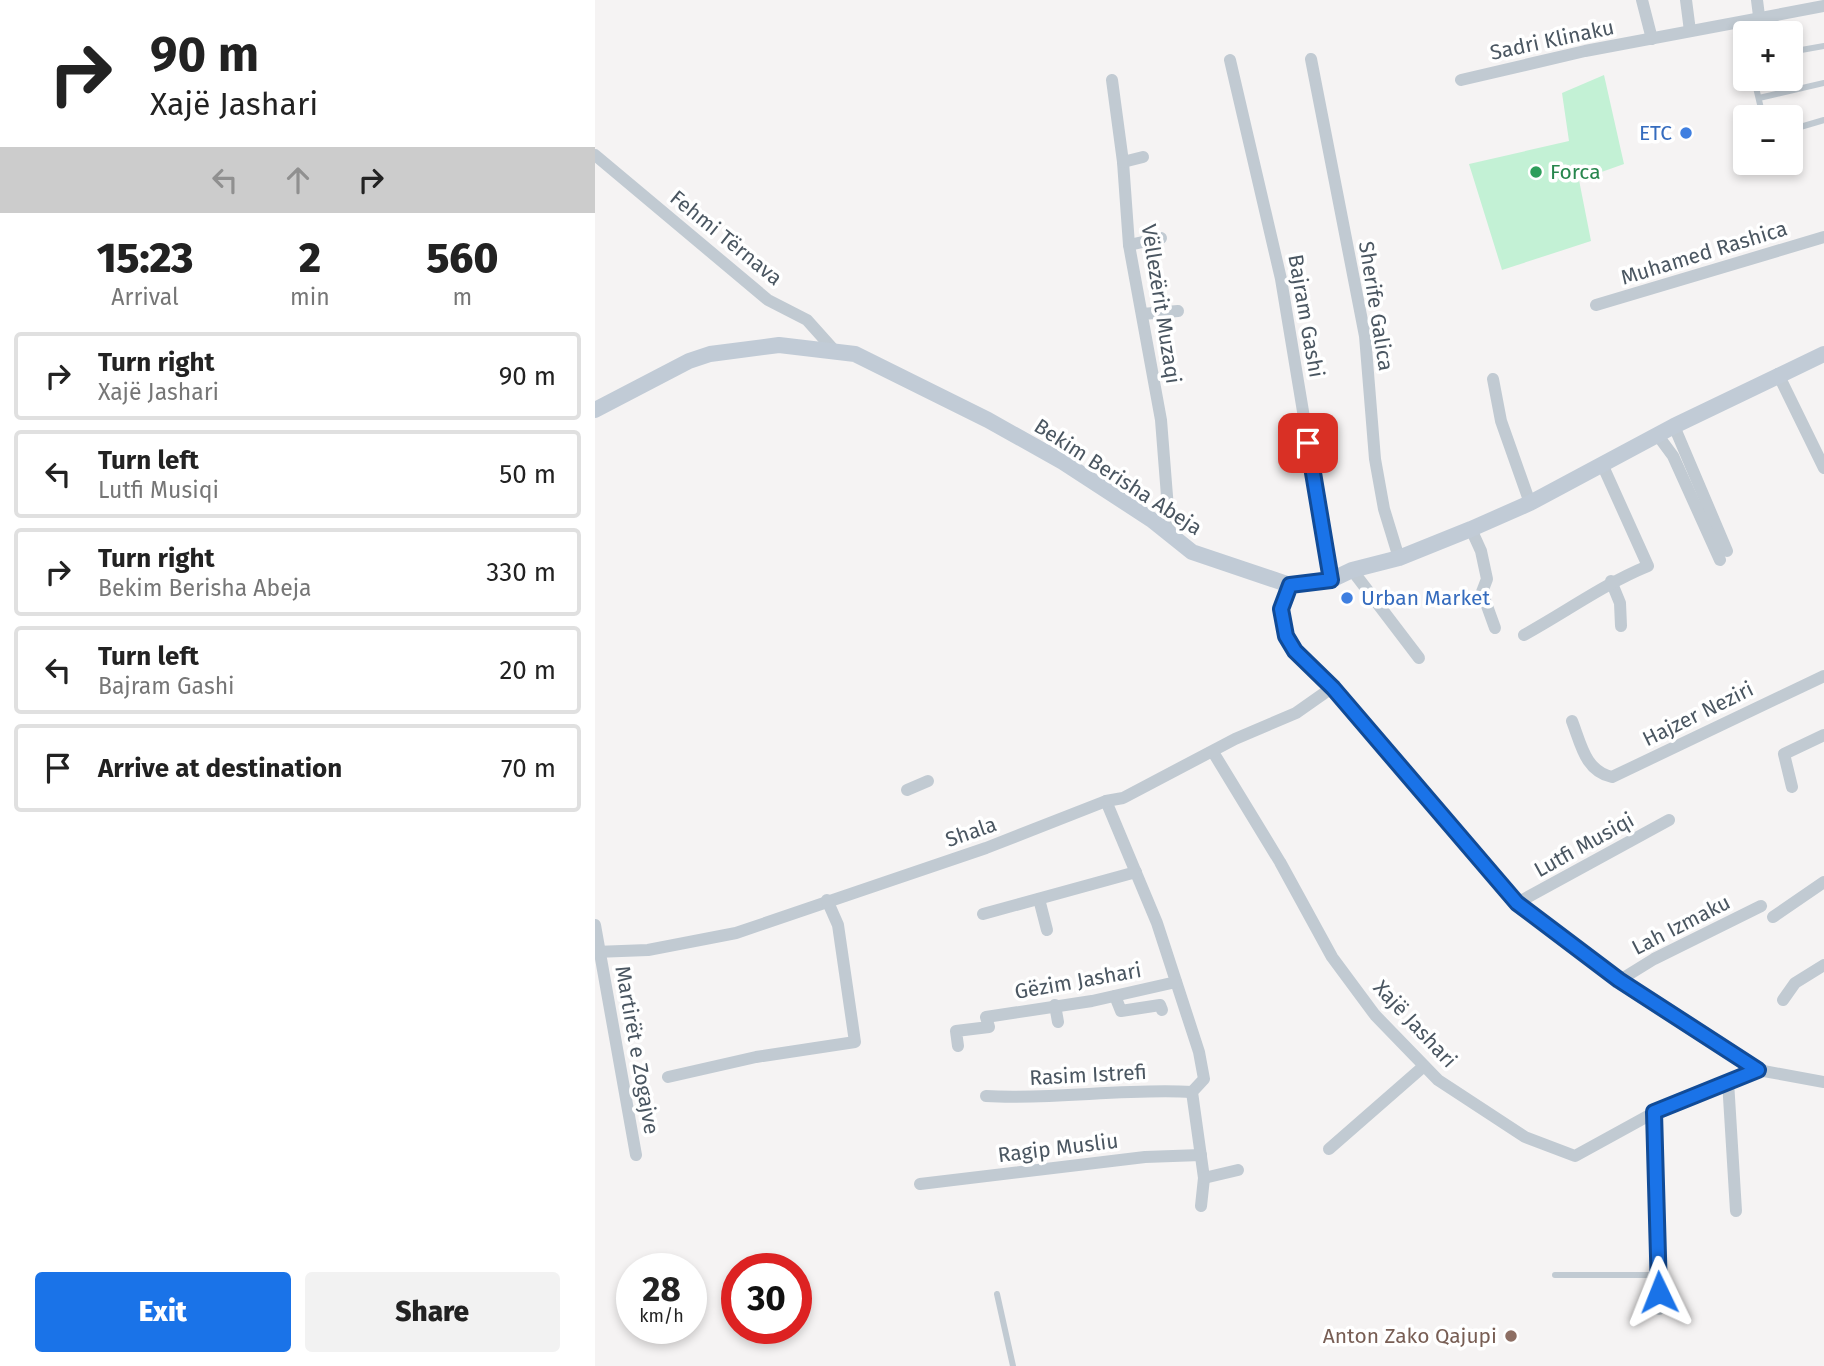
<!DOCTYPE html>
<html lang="en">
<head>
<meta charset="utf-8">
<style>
	:root { --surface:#fff; --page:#f2f2f2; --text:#222; --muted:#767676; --line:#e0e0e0; --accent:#1a73e8 }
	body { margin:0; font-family:"Fira Sans",sans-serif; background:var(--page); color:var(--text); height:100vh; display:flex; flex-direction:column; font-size:26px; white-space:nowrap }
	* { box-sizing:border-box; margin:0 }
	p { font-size:23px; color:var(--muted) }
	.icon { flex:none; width:38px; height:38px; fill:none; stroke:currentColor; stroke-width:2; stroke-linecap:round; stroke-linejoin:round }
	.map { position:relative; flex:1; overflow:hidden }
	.drawer { display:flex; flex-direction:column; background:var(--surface); width:595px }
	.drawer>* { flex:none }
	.banner { background:#fff; color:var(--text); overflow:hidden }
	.fabs { position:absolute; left:1138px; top:21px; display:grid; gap:14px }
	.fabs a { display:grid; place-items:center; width:70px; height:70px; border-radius:7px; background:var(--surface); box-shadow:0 4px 10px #0003; font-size:35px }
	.speed { position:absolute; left:21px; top:1253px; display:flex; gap:14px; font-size:35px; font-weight:700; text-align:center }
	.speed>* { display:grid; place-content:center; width:91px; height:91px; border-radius:50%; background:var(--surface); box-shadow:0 4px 10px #0003; line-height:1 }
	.speed small { font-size:18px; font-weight:400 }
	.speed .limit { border:10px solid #d22; background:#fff; color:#111 }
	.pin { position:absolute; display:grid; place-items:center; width:60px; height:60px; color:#fff; margin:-30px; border-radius:14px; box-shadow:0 4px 10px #0006 }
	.me { position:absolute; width:77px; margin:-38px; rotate:358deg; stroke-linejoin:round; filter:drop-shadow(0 0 5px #0008) }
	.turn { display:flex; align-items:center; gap:24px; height:147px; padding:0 35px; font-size:32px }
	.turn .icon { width:91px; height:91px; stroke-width:2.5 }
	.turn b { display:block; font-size:49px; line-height:60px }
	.lanes { display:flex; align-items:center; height:66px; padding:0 35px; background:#0003; justify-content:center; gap:35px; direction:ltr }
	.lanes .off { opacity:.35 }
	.eta { display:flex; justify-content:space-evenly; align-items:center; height:119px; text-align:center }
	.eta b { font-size:42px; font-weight:800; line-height:49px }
	.primary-button { display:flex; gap:14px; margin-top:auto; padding:14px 35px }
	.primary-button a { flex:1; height:80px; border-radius:7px; background:var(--accent); color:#fff; font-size:28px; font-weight:800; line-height:80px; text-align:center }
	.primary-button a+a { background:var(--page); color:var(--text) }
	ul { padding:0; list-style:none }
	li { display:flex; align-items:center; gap:21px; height:88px; margin:0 14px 10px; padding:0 21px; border:4px solid var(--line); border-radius:7px }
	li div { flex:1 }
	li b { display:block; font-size:26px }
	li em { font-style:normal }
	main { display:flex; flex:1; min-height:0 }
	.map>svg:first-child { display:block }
</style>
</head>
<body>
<main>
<section class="drawer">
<div class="banner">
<div class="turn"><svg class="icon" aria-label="right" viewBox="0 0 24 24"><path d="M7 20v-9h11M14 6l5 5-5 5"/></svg><div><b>90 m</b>Xajë Jashari</div></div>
<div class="lanes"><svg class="icon off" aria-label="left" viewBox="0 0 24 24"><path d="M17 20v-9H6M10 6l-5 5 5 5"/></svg><svg class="icon off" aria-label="ahead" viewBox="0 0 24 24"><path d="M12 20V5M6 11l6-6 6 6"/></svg><svg class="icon" aria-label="right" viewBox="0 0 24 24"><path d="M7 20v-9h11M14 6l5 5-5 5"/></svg></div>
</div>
<div class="eta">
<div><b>15:23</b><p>Arrival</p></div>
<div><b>2</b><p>min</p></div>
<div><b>560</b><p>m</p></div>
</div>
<ul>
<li><svg class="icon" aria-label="right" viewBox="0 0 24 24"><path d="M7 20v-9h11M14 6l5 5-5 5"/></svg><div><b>Turn right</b><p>Xajë Jashari</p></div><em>90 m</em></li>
<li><svg class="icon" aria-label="left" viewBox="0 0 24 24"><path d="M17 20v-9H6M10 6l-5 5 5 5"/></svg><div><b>Turn left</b><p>Lutfi Musiqi</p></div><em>50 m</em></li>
<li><svg class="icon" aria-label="right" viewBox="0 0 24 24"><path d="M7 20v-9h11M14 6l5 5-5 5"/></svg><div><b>Turn right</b><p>Bekim Berisha Abeja</p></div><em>330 m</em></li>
<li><svg class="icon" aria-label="left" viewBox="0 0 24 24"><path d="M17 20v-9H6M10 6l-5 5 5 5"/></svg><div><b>Turn left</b><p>Bajram Gashi</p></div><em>20 m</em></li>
<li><svg class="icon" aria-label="arrive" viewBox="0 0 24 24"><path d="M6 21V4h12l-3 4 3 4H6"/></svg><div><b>Arrive at destination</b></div><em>70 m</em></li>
</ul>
<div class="primary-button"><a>Exit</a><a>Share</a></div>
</section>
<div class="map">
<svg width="1229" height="1366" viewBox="0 0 1229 1366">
	<rect width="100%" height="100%" fill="#f5f3f3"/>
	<polygon fill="#c3f1d5" points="1009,75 1029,164 984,180 996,241 907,270 874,164 974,141 967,93"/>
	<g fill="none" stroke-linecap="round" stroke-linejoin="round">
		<g stroke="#c1cad2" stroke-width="6">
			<polyline points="1195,52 1229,46"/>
			<polyline points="1159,79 1168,117"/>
			<polyline points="1164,98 1229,83"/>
			<polyline points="1195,130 1229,120"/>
			<polyline points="960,1275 1063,1275"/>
			<polyline points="402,1294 418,1366"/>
		</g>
		<g stroke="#c1cad2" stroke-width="12">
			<polyline points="1047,0 1057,39"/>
			<polyline points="1091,0 1095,31"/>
			<polyline points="1162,0 1164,16"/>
			<polyline points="716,59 770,336 780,459 789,509 804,558"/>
			<polyline points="635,60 686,279 736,580"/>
			<polyline points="517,80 528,162 534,245 566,420 575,534"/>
			<polyline points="866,80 990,51 1229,6"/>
			<polyline points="0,155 173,300 212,320 238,349"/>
			<polyline points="528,162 548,157"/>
			<polyline points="534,245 566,238"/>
			<polyline points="1001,305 1229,237"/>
			<polyline points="547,314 583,311"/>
			<polyline points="1183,374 1229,468"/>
			<polyline points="898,379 906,421 935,503"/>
			<polyline points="1079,426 1132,551"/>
			<polyline points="1064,437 1078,456 1125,560"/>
			<polyline points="876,529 886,551 892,579 887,592 900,628"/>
			<polyline points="757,570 824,658"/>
			<polyline points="1016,581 1025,603 1026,626"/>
			<polyline points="695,585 686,609 691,636 700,651 738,687 922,903 1025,980 1163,1070 1229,1082"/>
			<path d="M929,635c42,-23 80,-51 124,-69l-46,-102"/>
			<path d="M977,721c9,23 13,50 40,56l212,-101"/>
			<polyline points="618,752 685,862 737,957 780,1015 843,1080 930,1137 980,1156 1082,1100 1163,1070"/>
			<polyline points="1197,787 1189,754 1229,735"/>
			<polyline points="312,790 333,781"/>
			<polyline points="511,801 562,923 604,1052 609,1079 597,1092 609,1178 606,1206"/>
			<polyline points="444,899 452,930"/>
			<polyline points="922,903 1074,820"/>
			<polyline points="388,914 541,872"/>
			<polyline points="1178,917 1229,882"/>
			<polyline points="0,925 41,1155"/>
			<polyline points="0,952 53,950 141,933 391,848 511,801 528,798 640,739 701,713 738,687"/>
			<polyline points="1025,980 1059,959 1166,906"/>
			<polyline points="520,996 526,1011 565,1005 567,1010"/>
			<polyline points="1188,1000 1200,983 1229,965"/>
			<polyline points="460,1005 463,1022"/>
			<polyline points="363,1046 361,1031 394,1027 391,1017 497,1001 581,982"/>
			<polyline points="73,1077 161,1057 260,1042 243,925 232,900"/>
			<polyline points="1133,1081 1141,1211"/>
			<path d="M391,1096c69,4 137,-8 206,-4"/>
			<polyline points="1059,1112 1064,1309"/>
			<polyline points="734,1149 829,1066"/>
			<polyline points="609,1178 643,1170"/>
			<polyline points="325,1184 550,1157 606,1155"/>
		</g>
		<polyline stroke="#c1cbd6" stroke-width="16" points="0,410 94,361 115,354 184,345 260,354 393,420 468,462 557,520 597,552 695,585 736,580 757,570 804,558 876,529 935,503 1079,426 1229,354"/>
	</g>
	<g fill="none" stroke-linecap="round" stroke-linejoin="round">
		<defs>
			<polyline id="route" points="713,443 736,580 695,585 686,609 691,636 700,651 738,688 922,903 1024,980 1163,1070 1059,1112 1064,1292"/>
		</defs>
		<use href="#route" stroke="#114b97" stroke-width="18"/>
		<use href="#route" stroke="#1a73e8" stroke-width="12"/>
	</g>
	<g fill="#3f7fe0" stroke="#fff" stroke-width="2.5">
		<circle cx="1091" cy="133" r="7"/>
		<circle cx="752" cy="598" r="7"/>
	</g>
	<circle fill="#2e9e5b" stroke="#fff" stroke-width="2.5" cx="941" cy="172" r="7"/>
	<circle fill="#8d6e63" stroke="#fff" stroke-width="2.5" cx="916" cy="1336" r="7"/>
	<g text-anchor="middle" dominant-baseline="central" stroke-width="7" stroke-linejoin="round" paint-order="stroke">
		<g font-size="21" fill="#4a5661" stroke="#fff">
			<text transform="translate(957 40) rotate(-12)">Sadri Klinaku</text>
			<text transform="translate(131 238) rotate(39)">Fehmi Tërnava</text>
			<text transform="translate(1109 253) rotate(-17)">Muhamed Rashica</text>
			<text transform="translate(566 304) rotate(81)">Vëllezërit Muzaqi</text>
			<text transform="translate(781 306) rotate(81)">Sherife Galica</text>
			<text transform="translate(711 316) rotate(80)">Bajram Gashi</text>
			<text transform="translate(523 477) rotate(33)">Bekim Berisha Abeja</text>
			<text transform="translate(1103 714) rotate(-26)">Hajzer Neziri</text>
			<text transform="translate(376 832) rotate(-19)">Shala</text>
			<text transform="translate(989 845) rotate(-29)">Lutfi Musiqi</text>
			<text transform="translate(1086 925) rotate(-27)">Lah Izmaku</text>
			<text transform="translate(483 981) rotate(-10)">Gëzim Jashari</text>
			<text transform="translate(820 1024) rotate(47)">Xajë Jashari</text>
			<text transform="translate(42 1050) rotate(80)">Martirët e Zogajve</text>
			<text transform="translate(493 1075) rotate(-3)">Rasim Istrefi</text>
			<text transform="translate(463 1148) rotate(-7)">Ragip Musliu</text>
		</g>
		<g font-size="21" fill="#366cbe" stroke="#fff" text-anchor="end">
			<text x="1077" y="133">ETC</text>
			<text x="766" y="598" text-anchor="start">Urban Market</text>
		</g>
		<g font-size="21" fill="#27864d" stroke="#fff" text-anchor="start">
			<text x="955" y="172">Forca</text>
		</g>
		<g font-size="21" fill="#785e54" stroke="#fff" text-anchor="end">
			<text x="902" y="1336">Anton Zako Qajupi</text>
		</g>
	</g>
</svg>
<div class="fabs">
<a>+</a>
<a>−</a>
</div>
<div class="speed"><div>28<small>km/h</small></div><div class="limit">30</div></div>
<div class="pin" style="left:713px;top:443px;background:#d93025"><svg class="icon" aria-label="arrive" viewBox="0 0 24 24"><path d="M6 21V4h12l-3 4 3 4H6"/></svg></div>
<svg class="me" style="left:1064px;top:1292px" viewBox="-20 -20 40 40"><path d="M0-17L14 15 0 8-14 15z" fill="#1a73e8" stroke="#fff" stroke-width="4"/></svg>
</div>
</main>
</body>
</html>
